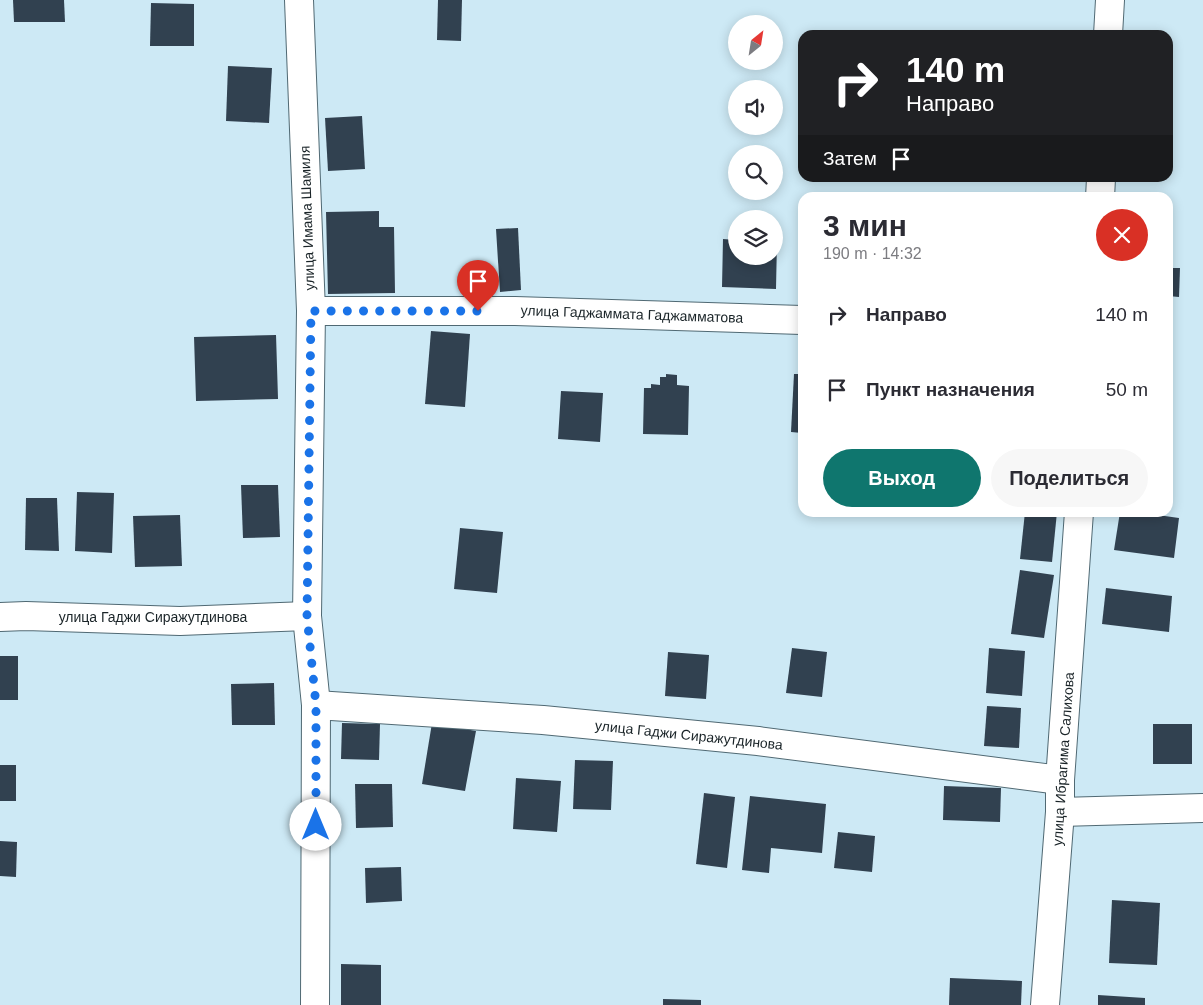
<!DOCTYPE html>
<html lang="ru">
<head>
<meta charset="utf-8">
<style>
	:root { --surface:#fff; --page:#f7f7f7; --text:#2b2b33; --muted:#7c7c81; --accent:#0f766e }
	body { margin:0; font-family:Helvetica,sans-serif; background:var(--page); color:var(--text); height:100vh; display:flex; flex-direction:column; font-size:19px; white-space:nowrap }
	* { box-sizing:border-box; margin:0 }
	p { font-size:16px; color:var(--muted) }
	.icon { flex:none; width:28px; height:28px; fill:none; stroke:currentColor; stroke-width:2; stroke-linecap:round; stroke-linejoin:round }
	.map { position:relative; flex:1; overflow:hidden }
	.side { position:absolute; left:798px; top:192px; width:375px; height:325px; display:flex; flex-direction:column; background:var(--surface); border-radius:15px; box-shadow:0 2px 12px #0003 }
	.side>* { flex:none }
	.guide { position:absolute; left:798px; top:30px; width:375px; height:152px; border-radius:15px; box-shadow:0 2px 12px #0003; background:#202124; color:#fff; overflow:hidden }
	.needle { width:32px; rotate:30deg }
	.tools { position:absolute; left:728px; top:15px; display:grid; gap:10px }
	.tools a { display:grid; place-items:center; width:55px; height:55px; border-radius:50%; background:var(--surface); box-shadow:0 2px 12px #0003; font-size:25px }
	.pin { position:absolute; display:grid; place-items:center; width:42px; height:42px; color:#fff; margin:-51px -21px; border-radius:50% 50% 50% 0; rotate:-45deg; box-shadow:0 0 5px #0007 }
	.pin .icon { rotate:45deg }
	.me { position:absolute; width:55px; margin:-28px; rotate:0deg; stroke-linejoin:round; filter:drop-shadow(0 0 4px #0008) }
	.turn { display:flex; align-items:center; gap:18px; height:105px; padding:0 25px; font-size:22px }
	.turn .icon { width:65px; height:65px; stroke-width:2.5 }
	.turn b { display:block; font-size:35px; line-height:42px }
	.then { display:flex; align-items:center; height:48px; padding:0 25px; background:#0003; gap:10px; font-size:19px }
	.round { display:grid; place-items:center; flex:none; width:52px; height:52px; border-radius:26px; background:var(--page) }
	.headline { display:flex; align-items:center; justify-content:space-between; height:85px; padding:0 25px }
	h1 { font-size:30px; font-weight:800; line-height:38px }
	.primary-button { display:flex; gap:10px; margin-top:auto; padding:10px 25px }
	.primary-button a { flex:1; height:58px; border-radius:30px; background:var(--accent); color:#fff; font-size:20px; font-weight:800; line-height:58px; text-align:center }
	.primary-button a+a { background:var(--page); color:var(--text) }
	ul { padding:0; list-style:none }
	li { display:flex; align-items:center; gap:15px; height:75px; padding:0 25px }
	li div { flex:1 }
	li b { display:block; font-size:19px }
	li em { font-style:normal }
	.map>svg:first-child { display:block }
</style>
</head>
<body>
<div class="map">
<svg width="1203" height="1005" viewBox="0 0 1203 1005">
	<rect width="100%" height="100%" fill="#cde9f5"/>
	<g fill="#314150">
		<polygon points="13,0 64,0 65,22 14,22"/>
		<polygon points="438,0 462,0 461,41 437,40"/>
		<polygon points="151,3 194,4 194,46 150,46"/>
		<polygon points="228,66 272,68 269,123 226,121"/>
		<polygon points="362,116 365,169 328,171 325,118"/>
		<polygon points="379,211 379,227 394,227 395,293 328,294 326,212"/>
		<polygon points="518,228 521,290 500,292 496,229"/>
		<polygon points="723,239 736,240 736,256 774,256 774,241 777,241 776,289 722,287"/>
		<polygon points="1168,268 1180,268 1179,297 1168,296"/>
		<polygon points="431,331 470,334 465,407 425,404"/>
		<polygon points="276,335 278,399 196,401 194,337"/>
		<polygon points="666,374 677,375 677,385 689,386 688,435 643,434 644,388 651,388 651,384 660,385 660,377 666,377"/>
		<polygon points="794,374 802,374 802,433 791,432"/>
		<polygon points="561,391 603,393 600,442 558,439"/>
		<polygon points="241,485 278,485 280,537 243,538"/>
		<polygon points="77,492 114,493 112,553 75,551"/>
		<polygon points="26,498 57,498 59,551 25,550"/>
		<polygon points="1025,512 1057,512 1052,562 1020,559"/>
		<polygon points="1120,512 1136,512 1179,518 1174,558 1114,550"/>
		<polygon points="180,515 182,566 135,567 133,516"/>
		<polygon points="460,528 503,532 497,593 454,589"/>
		<polygon points="1020,570 1054,575 1044,638 1011,634"/>
		<polygon points="1106,588 1172,596 1169,632 1102,624"/>
		<polygon points="792,648 827,652 822,697 786,693"/>
		<polygon points="989,648 1025,651 1022,696 986,693"/>
		<polygon points="668,652 709,655 706,699 665,696"/>
		<rect x="0" y="656" width="18" height="44"/>
		<polygon points="274,683 275,725 232,725 231,684"/>
		<polygon points="987,706 1021,708 1019,748 984,746"/>
		<polygon points="342,723 380,724 379,760 341,759"/>
		<polygon points="432,723 476,731 465,791 422,784"/>
		<rect x="1153" y="724" width="39" height="40"/>
		<polygon points="575,760 613,761 611,810 573,809"/>
		<rect x="0" y="765" width="16" height="36"/>
		<polygon points="516,778 561,781 557,832 513,829"/>
		<polygon points="355,784 392,784 393,827 356,828"/>
		<polygon points="944,786 1001,788 1000,822 943,820"/>
		<polygon points="704,793 735,797 727,868 696,864"/>
		<polygon points="750,796 826,804 822,853 771,848 769,873 742,870"/>
		<polygon points="838,832 875,836 872,872 834,868"/>
		<polygon points="0,841 17,842 16,877 0,876"/>
		<polygon points="401,867 402,901 366,903 365,868"/>
		<polygon points="1112,900 1160,903 1157,965 1109,963"/>
		<polygon points="341,964 381,965 381,1005 341,1005"/>
		<polygon points="950,978 1022,981 1021,1005 949,1005"/>
		<polygon points="1098,995 1145,998 1145,1005 1098,1005"/>
		<polygon points="663,999 701,1000 701,1005 663,1005"/>
	</g>
	<g fill="none" stroke-linecap="round" stroke-linejoin="round">
		<defs>
			<g id="street">
				<polyline points="299,0 311,311 307,616 316,705 315,1005"/>
				<polyline points="1108,35 1110,0"/>
				<polyline points="1100,198 1101,178"/>
				<polyline points="311,311 515,311 802,320"/>
				<polyline points="0,617 26,616 180,621 307,616"/>
				<polyline points="316,705 543,720 758,741 1060,780"/>
				<polyline points="1060,812 1203,808"/>
				<polyline points="1045,1005 1060,812 1060,780 1079,512"/>
			</g>
		</defs>
		<use href="#street" stroke="#506973" stroke-width="30"/>
		<use href="#street" stroke="#fff" stroke-width="28"/>
	</g>
	<g fill="none" stroke-linecap="round" stroke-linejoin="round">
		<polyline stroke="#1a73e8" stroke-width="9" stroke-dasharray="0 16.2" points="316,825 316,705 307,616 311,311 478,311"/>
	</g>
	<g text-anchor="middle" dominant-baseline="central" stroke-width="5" stroke-linejoin="round" paint-order="stroke">
		<g font-size="14" fill="#1a2428" stroke="#fff">
			<text transform="translate(307 218) rotate(-92)">улица Имама Шамиля</text>
			<text transform="translate(632 314) rotate(2)">улица Гаджаммата Гаджамматова</text>
			<text x="153" y="617">улица Гаджи Сиражутдинова</text>
			<text transform="translate(689 735) rotate(6)">улица Гаджи Сиражутдинова</text>
			<text transform="translate(1063 759) rotate(-86)">улица Ибрагима Салихова</text>
		</g>
	</g>
</svg>
<div class="tools">
<a><svg class="needle" viewBox="-14 -14 28 28"><path d="M0-13l5 13h-10z" fill="#e53935"/><path d="M0 13l5-13h-10z" fill="#7c7c81"/></svg></a>
<a><svg class="icon" aria-label="sound" viewBox="0 0 24 24"><path d="M4 9h4l5-4v14l-5-4H4zM17 9q2 3 0 6"/></svg></a>
<a><svg class="icon" aria-label="search" viewBox="0 0 24 24"><circle cx="10" cy="10" r="6"/><path d="M15 15l6 6"/></svg></a>
<a><svg class="icon" aria-label="layers" viewBox="0 0 24 24"><path d="M12 4l9 5-9 5-9-5zM3 14l9 5 9-5"/></svg></a>
</div>
<div class="pin" style="left:478px;top:311px;background:#d93025"><svg class="icon" aria-label="arrive" viewBox="0 0 24 24"><path d="M6 21V4h12l-3 4 3 4H6"/></svg></div>
<svg class="me" style="left:316px;top:825px" viewBox="-20 -20 40 40"><circle r="19" fill="#fff"/><path d="M0-13L10 11 0 6-10 11z" fill="#1a73e8"/></svg>
<div class="guide">
<div class="turn"><svg class="icon" aria-label="right" viewBox="0 0 24 24"><path d="M7 20v-9h11M14 6l5 5-5 5"/></svg><div><b>140 m</b>Направо</div></div>
<div class="then">Затем<svg class="icon" aria-label="arrive" viewBox="0 0 24 24"><path d="M6 21V4h12l-3 4 3 4H6"/></svg></div>
</div>
<section class="side">
<div class="headline"><div><h1>3 мин</h1><p>190 m · 14:32</p></div><a class="round" style="background:#d93025;color:#fff"><svg class="icon" aria-label="close" viewBox="0 0 24 24"><path d="M6 6l12 12M18 6L6 18"/></svg></a></div>
<ul>
<li><svg class="icon" aria-label="right" viewBox="0 0 24 24"><path d="M7 20v-9h11M14 6l5 5-5 5"/></svg><div><b>Направо</b></div><em>140 m</em></li>
<li><svg class="icon" aria-label="arrive" viewBox="0 0 24 24"><path d="M6 21V4h12l-3 4 3 4H6"/></svg><div><b>Пункт назначения</b></div><em>50 m</em></li>
</ul>
<div class="primary-button"><a>Выход</a><a>Поделиться</a></div>
</section>
</div>
</body>
</html>
